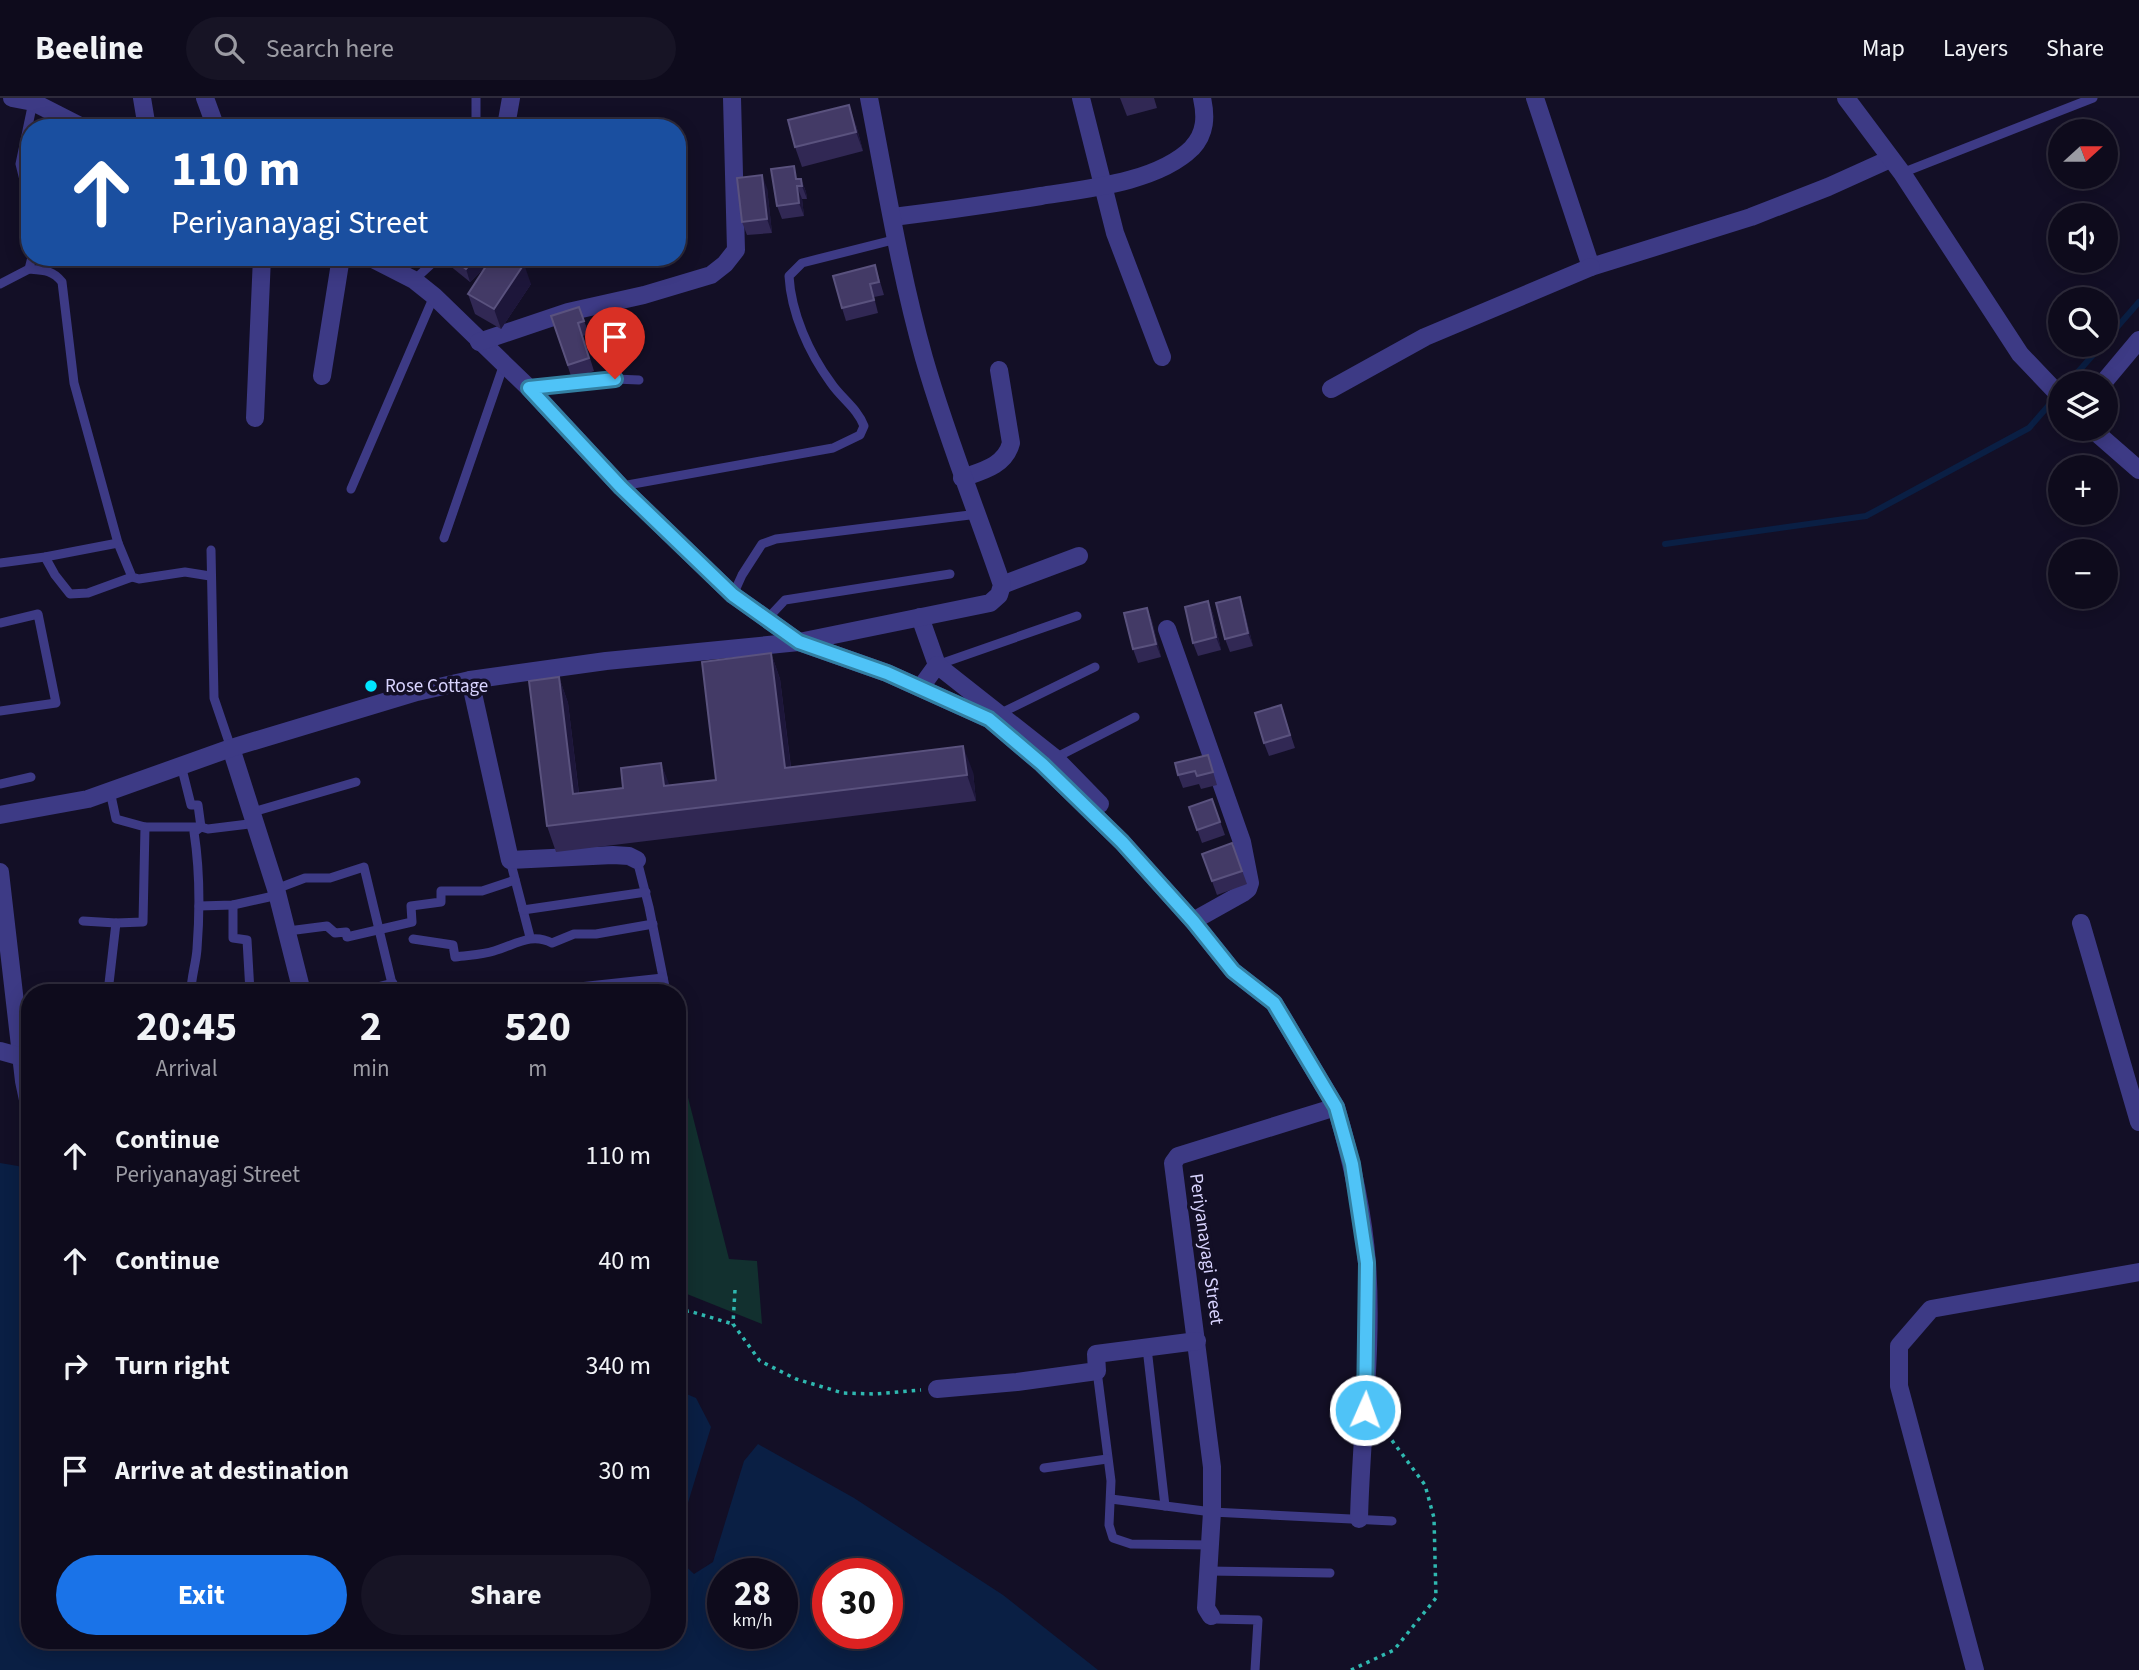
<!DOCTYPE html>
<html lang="en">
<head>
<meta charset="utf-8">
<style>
	:root { --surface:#0e0b1c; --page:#171425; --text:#f1f3f6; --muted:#9b9ba3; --line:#2e2b3b; --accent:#1a73e8 }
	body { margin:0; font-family:"Source Sans 3",sans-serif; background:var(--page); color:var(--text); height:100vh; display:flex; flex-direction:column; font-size:26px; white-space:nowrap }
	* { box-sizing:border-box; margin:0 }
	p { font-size:23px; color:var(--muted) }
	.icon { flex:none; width:38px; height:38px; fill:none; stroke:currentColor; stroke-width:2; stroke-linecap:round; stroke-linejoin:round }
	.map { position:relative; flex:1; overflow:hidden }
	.side { position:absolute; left:21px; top:886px; width:665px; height:665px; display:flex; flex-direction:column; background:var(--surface); border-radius:28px; box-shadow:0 4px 18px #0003,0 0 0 2px var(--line) }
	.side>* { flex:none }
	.guide { position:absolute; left:21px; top:21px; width:665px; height:147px; border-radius:28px; box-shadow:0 4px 18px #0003,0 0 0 2px var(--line); background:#1a4fa0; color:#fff; overflow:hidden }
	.needle { width:46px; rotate:69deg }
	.tools { position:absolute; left:2048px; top:21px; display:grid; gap:14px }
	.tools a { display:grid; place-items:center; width:70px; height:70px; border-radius:50%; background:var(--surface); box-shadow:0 4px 18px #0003,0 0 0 2px var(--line); font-size:35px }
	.speed { position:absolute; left:707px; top:1460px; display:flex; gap:14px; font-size:35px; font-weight:700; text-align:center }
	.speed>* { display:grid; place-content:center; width:91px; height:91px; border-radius:50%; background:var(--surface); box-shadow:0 4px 18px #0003,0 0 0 2px var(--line); line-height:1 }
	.speed small { font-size:18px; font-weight:400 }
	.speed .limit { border:10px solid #d22; background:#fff; color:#111 }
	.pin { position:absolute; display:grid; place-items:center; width:60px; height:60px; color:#fff; margin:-72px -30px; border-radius:50% 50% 50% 0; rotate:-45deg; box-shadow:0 0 7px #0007 }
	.pin .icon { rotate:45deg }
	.me { position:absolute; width:77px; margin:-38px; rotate:2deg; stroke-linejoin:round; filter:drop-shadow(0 0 5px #0008) }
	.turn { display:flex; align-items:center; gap:24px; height:147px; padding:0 35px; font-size:32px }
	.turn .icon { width:91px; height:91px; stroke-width:2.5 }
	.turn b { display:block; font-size:49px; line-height:60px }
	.eta { display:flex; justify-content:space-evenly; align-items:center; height:119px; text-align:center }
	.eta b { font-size:42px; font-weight:700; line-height:49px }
	.action { display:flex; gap:14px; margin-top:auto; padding:14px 35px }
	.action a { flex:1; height:80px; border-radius:42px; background:var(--accent); color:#fff; font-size:28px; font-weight:700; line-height:80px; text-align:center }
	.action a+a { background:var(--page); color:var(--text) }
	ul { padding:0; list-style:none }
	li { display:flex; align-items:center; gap:21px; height:105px; padding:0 35px }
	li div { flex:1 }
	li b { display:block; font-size:26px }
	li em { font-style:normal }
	header { display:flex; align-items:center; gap:42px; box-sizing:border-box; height:98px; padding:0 35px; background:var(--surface); border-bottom:2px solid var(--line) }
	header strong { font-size:33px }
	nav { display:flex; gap:38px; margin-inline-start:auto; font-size:24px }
	.search { width:490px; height:63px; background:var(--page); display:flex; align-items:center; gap:18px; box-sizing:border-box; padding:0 24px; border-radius:38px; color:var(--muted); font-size:26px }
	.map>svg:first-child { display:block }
</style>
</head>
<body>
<header>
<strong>Beeline</strong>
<div class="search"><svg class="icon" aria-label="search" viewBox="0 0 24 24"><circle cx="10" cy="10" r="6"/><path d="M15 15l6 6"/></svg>Search here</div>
<nav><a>Map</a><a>Layers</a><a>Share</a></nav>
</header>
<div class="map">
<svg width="2139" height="1572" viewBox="0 0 2139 1572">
	<rect width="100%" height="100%" fill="#130f26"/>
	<polygon fill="#12302f" points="678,960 729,1161 757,1163 762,1226 677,1192"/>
	<g fill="#0a1f44" fill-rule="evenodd">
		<path d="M0,1065l18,3 12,6v468h647v-82l17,16 19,-12 31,-101 14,-17 96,54 149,97 95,75h-1098zM723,1475h59v60h-59zM828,1475h59v60h-59z"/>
		<polygon points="677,1292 696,1300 711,1329 677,1441"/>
	</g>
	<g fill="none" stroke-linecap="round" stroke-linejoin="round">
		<g stroke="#0a1f44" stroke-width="6">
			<polyline points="2105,243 2139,204"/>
			<polyline points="2068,285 2102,247"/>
			<polyline points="1665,446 1866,418 2029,330 2056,299"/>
		</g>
		<g stroke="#2fb8b0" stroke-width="3.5" stroke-dasharray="3.5 5" stroke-linecap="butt">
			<polyline points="735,1192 733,1226 760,1263 796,1281 843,1295 875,1296 921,1292"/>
			<polyline points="677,1215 689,1213 733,1226"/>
			<polyline points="1351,1572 1394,1552 1436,1500 1434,1420 1425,1387 1382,1329"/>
		</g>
		<g stroke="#3d3a85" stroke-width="9">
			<polyline points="476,0 476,30"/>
			<polyline points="1902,75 2093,0"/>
			<polyline points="30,106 20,66 33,4"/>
			<polyline points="414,182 439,159"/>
			<polyline points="0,186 29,171"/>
			<polyline points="530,290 615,281 639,282"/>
			<path d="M622,388l211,-38 27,-13 4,-9c-6,-17 -23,-28 -33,-43 -22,-30 -40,-70 -42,-107l13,-13 95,-24"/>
			<polyline points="351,391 434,198"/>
			<polyline points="444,440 504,266"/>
			<polyline points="118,445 132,479 139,481 185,474 210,478"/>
			<polyline points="211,452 214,600 231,650"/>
			<polyline points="45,459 55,477 70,496 88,495 132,479"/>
			<path d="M0,465l45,-6 73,-14 -44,-160 -12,-101c-9,-12 -19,-12 -33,-13l3,-12"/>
			<polyline points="733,497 742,477 762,446 776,441 978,416"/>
			<polyline points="768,520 785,502 950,476"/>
			<polyline points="0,525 38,516 56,605 0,613"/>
			<polyline points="937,567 1077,518"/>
			<polyline points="999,616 1095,569"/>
			<polyline points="1053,661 1135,619"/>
			<path d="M181,667l10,40h7l3,22 -7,5c6,39 6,78 3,117 -1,15 -6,28 -6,43"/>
			<polyline points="0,686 31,679"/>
			<polyline points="110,693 116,721 145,729 143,824 116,825"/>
			<polyline points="253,714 356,684"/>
			<polyline points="145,729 201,729 208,731 257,725"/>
			<polyline points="510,762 530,839"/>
			<polyline points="637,762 649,809 666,894"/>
			<polyline points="276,791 305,780 330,780 364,769 394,894"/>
			<polyline points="233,807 233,840 247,842 250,894"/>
			<polyline points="199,808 233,807 278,797"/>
			<polyline points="523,812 646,794"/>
			<polyline points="83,823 116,825 108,894"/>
			<polyline points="288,833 327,828 335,835 346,834 347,839 412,824 411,808 441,804 441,793 482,793 515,782"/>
			<path d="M413,841l40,6 2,12c13,-2 27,-2 39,-6 21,-6 37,-19 58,-8l22,-9h22l57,-10"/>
			<polyline points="542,893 663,880"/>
			<polyline points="357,894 393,885"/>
			<polyline points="677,943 678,948"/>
			<polyline points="1147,1250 1165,1408"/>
			<polyline points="1097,1273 1111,1383 1109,1427 1113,1440 1131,1446 1210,1447"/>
			<polyline points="1044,1370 1107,1361"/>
			<polyline points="1111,1401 1212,1414 1392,1423"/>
			<polyline points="1209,1473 1330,1475"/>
			<polyline points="1211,1518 1215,1521 1258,1522 1255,1572"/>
		</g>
		<g stroke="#3d3a85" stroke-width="18">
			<polyline points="12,0 33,4 84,30"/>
			<polyline points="142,0 147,30"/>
			<polyline points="205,0 216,30"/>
			<polyline points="1081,0 1115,135 1162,259"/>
			<polyline points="1535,0 1591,169 1751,119 1828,89 1890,61"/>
			<polyline points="1846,0 1902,75 2020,256 2060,298"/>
			<polyline points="506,28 511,0"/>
			<path d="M893,119c49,-6 99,-13 148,-21 45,-7 117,-14 151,-48 14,-15 14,-32 10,-50"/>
			<polyline points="369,159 414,182 434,198 529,290 621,389 733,497 799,544 887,575 989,621 1042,666 1122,744 1193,823 1233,873 1274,905 1336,1009 1178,1058 1173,1065 1212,1369 1212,1414 1206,1510 1211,1518"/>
			<polyline points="479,244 568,214 644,197 711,177 725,166 736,152 732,0"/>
			<polyline points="322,278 341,159"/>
			<polyline points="2103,285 2139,242"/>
			<polyline points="1331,291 1425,239 1591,169"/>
			<polyline points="255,320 262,159"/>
			<polyline points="2092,331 2139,372"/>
			<path d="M962,380c20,-7 43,-12 49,-35l-12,-73"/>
			<polyline points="1002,487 1079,458"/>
			<polyline points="920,519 937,567"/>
			<polyline points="1167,531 1242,744 1250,785 1248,791 1243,795 1193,823"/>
			<polyline points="470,582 510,762 613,757 629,758 637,762"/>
			<polyline points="921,589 937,567 1055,660 1100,706"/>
			<polyline points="231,650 276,791 302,894"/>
			<path d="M0,717l88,-16 143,-51 186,-56 53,-12 136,-19 193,-19 191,-39 9,-8 3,-10c-26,-76 -56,-150 -78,-227 -24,-85 -38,-173 -55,-260"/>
			<polyline points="0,774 24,983 30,1011"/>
			<polyline points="2081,825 2139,1024"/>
			<polyline points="0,953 22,959"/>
			<path d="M1336,1009c15,51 27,103 31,156 6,85 -6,171 -8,256"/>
			<polyline points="937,1291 1017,1284 1097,1273 1096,1256 1197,1243"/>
			<polyline points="1975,1572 1899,1288 1899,1248 1931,1211 2139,1174"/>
		</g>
	</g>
	<g fill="#312854">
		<polygon points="1120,0 1154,0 1157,10 1127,18"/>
		<polygon points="856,27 863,53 802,69 795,49"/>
		<polygon points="799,81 801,81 806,94 807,101 802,101 804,118 782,121 777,108"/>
		<polygon points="767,90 772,135 747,137 742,124"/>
		<polygon points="446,159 487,159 489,164 531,186 501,231 475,216 468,196 485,169 470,184 449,167"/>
		<polygon points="875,167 884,197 874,199 878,215 846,223 842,210"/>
		<polygon points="579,209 589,236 583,238 594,273 572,281 551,218"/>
		<polygon points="1208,503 1213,516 1221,552 1198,558 1193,545"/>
		<polygon points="1147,510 1152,523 1161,559 1138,565 1133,551"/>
		<polygon points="1244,512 1253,548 1230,554 1225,541"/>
		<polygon points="771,555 780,581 791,669 973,674 976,703 556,754 547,728 559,579 568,605 579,695 623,690 661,665 669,688 716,682"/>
		<polygon points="1281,607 1295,650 1269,658 1264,645"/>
		<polygon points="1208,657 1217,687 1201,691 1199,686 1183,690 1178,677"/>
		<polygon points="1212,701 1225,737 1202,745 1189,709"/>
		<polygon points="1232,745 1247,786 1217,797 1202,756"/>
	</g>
	<g fill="#1d163a">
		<polygon points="849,7 856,27 863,53 856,34"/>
		<polygon points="762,77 767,90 772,135 767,121"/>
		<polygon points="801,81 806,94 807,101 802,88"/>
		<polygon points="797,88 802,101 804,118 799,105"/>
		<polygon points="477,159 487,159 489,165 470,184 466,171"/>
		<polygon points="524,166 531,186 501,231 494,211"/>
		<polygon points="1240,499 1244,512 1253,548 1248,535"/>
		<polygon points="1208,503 1213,516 1221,552 1216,539"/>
		<polygon points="1147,510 1152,523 1161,559 1156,546"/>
		<polygon points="771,555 780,581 794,696 785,670"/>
		<polygon points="559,579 568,605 582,722 573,696"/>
		<polygon points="963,648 973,674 976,703 967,677"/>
		<polygon points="661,665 671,691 673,714 664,688"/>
	</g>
	<g fill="#433a66" stroke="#5a527e" stroke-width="2">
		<polygon points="849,7 856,34 795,49 788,22"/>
		<polygon points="794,68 796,81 801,81 802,88 797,88 799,105 777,108 771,71"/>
		<polygon points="762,77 767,121 742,124 737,80"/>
		<polygon points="450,159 477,159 466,171"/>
		<polygon points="492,159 514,159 524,166 494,211 468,196"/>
		<polygon points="875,167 879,184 870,186 874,202 842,210 833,178"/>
		<polygon points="579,209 584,223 578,225 589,260 568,267 551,218"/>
		<polygon points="1240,499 1248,535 1225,541 1216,505"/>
		<polygon points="1208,503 1216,539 1193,545 1185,509"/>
		<polygon points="1147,510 1156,546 1133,551 1124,515"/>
		<polygon points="771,555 785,670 963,648 967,677 547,728 529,583 559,579 573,696 623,690 621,670 661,665 664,688 716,682 702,564"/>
		<polygon points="1281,607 1290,637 1264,645 1255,615"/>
		<polygon points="1208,657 1213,674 1197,678 1195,673 1178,677 1175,665"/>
		<polygon points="1212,701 1220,724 1197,732 1189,709"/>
		<polygon points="1232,745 1242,773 1212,783 1202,756"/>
	</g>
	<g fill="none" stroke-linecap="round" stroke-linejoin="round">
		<defs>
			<polyline id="route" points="615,281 529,290 621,389 733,497 799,544 887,575 989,621 1042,666 1122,744 1193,823 1233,873 1274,905 1336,1009 1352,1066 1367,1165 1365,1312"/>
		</defs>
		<use href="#route" stroke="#337fa1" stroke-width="18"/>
		<use href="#route" stroke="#4fc3f7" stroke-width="12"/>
	</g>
	<circle fill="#00e5ff" stroke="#130f26" stroke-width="2.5" cx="371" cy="588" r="7"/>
	<g text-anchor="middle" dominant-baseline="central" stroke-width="7" stroke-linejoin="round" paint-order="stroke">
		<g font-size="19" fill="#d9d4ff" stroke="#130f26" text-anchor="start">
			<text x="385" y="588">Rose Cottage</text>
		</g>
		<g font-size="19" fill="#d9d4ff" stroke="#130f26">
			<text transform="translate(1206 1151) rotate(82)">Periyanayagi Street</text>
		</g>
	</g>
</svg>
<div class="tools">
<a><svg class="needle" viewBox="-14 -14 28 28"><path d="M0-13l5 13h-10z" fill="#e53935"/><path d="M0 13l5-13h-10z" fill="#9b9ba3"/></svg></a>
<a><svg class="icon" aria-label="sound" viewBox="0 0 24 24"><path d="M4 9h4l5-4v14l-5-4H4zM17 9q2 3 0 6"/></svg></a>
<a><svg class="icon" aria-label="search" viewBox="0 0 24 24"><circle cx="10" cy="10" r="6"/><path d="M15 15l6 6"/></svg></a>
<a><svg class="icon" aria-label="layers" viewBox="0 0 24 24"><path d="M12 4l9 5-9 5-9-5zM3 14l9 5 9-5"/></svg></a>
<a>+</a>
<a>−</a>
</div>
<div class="speed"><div>28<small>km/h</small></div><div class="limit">30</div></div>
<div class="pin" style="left:615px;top:281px;background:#d93025"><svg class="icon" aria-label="arrive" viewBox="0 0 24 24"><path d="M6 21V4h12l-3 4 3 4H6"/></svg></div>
<svg class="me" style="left:1365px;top:1312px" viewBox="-20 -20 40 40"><circle r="17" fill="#4fc3f7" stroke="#fff" stroke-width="3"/><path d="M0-11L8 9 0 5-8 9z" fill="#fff"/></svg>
<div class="guide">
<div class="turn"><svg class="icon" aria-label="ahead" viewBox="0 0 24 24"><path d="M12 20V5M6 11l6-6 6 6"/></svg><div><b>110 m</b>Periyanayagi Street</div></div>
</div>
<section class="side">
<div class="eta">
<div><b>20:45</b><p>Arrival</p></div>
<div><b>2</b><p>min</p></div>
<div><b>520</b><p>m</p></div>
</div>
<ul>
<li><svg class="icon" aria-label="ahead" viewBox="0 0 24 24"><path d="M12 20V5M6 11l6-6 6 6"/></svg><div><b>Continue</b><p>Periyanayagi Street</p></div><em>110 m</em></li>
<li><svg class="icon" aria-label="ahead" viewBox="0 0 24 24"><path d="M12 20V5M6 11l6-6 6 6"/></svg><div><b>Continue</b></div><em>40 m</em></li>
<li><svg class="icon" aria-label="right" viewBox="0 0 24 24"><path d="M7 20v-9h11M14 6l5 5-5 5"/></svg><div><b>Turn right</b></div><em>340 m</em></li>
<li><svg class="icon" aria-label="arrive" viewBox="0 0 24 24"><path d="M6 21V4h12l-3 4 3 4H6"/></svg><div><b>Arrive at destination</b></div><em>30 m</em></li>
</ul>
<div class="action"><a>Exit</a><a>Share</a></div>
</section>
</div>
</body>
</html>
